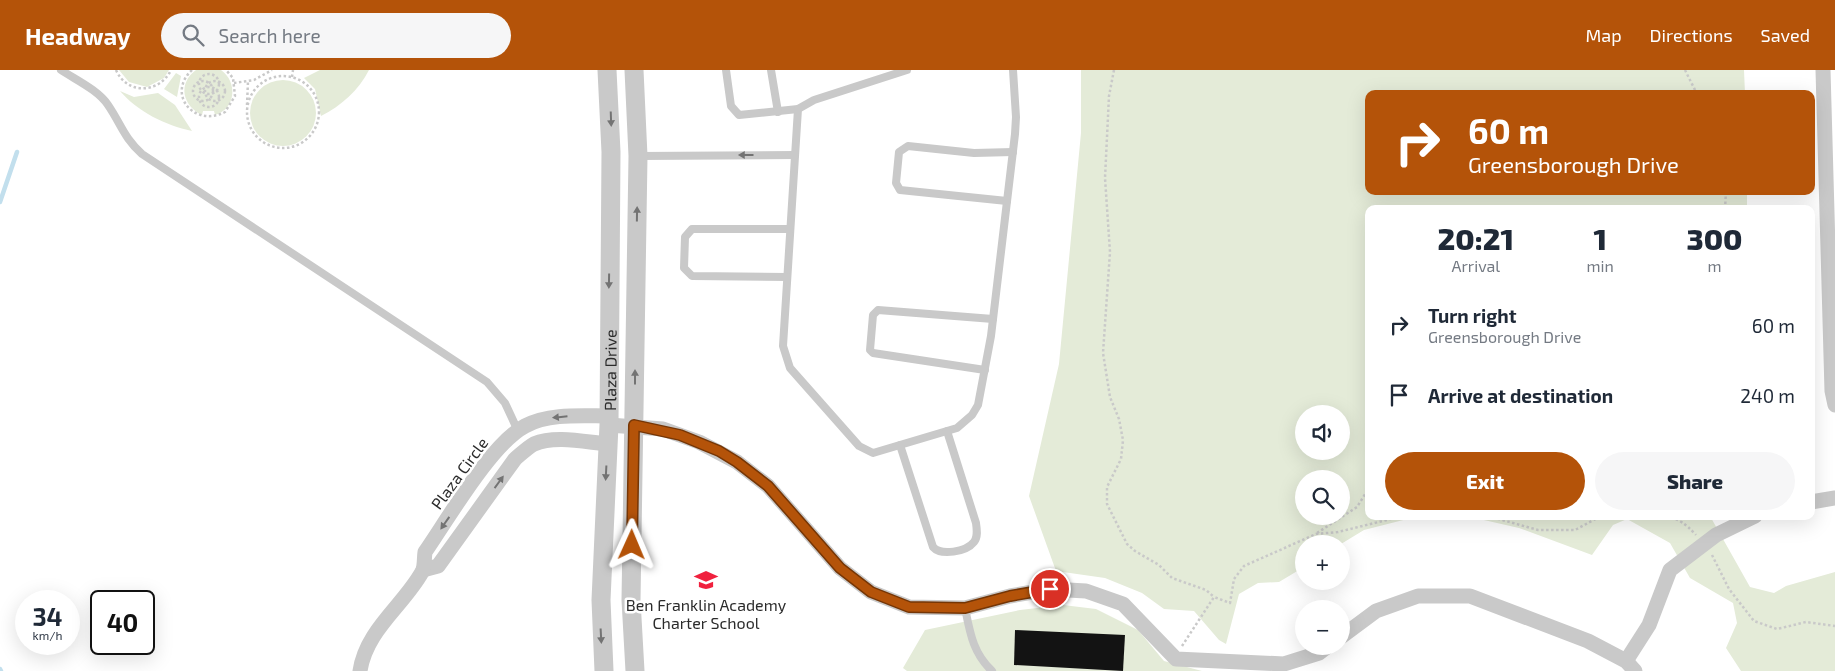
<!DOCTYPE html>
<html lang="en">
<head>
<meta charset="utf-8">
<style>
	:root { --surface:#fff; --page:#f6f6f7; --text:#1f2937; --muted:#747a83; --accent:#b45309 }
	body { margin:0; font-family:"Exo 2",sans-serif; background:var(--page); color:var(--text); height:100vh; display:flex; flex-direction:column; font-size:19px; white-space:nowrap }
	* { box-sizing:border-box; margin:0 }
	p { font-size:16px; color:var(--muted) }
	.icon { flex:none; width:28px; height:28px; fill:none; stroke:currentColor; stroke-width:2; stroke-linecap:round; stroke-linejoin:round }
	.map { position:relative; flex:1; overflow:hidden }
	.panel { position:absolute; left:1365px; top:135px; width:450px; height:315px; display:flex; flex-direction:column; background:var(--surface); border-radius:10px; box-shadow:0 5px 20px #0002 }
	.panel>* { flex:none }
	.banner { position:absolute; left:1365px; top:20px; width:450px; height:105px; border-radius:10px; box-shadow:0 5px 20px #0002; background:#b45309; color:#fff; overflow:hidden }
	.fabs { position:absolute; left:1295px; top:335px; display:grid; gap:10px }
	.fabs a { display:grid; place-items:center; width:55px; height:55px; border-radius:50%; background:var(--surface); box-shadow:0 5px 20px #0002; font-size:25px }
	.speed { position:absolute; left:15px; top:520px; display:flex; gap:10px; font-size:25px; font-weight:700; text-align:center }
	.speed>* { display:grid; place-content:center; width:65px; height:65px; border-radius:50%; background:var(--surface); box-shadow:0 5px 20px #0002; line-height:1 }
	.speed small { font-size:12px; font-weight:400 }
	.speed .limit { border:2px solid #111; border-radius:8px; background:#fff; color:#111 }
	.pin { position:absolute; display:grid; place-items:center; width:42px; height:42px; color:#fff; margin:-21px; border:2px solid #fff; border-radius:50%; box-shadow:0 1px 5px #0007 }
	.me { position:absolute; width:55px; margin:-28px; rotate:1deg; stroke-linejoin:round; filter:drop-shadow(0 0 4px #0008) }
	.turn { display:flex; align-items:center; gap:18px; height:105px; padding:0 20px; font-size:22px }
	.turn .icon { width:65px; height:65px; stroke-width:2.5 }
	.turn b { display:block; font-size:35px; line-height:42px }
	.eta { display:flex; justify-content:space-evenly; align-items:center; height:85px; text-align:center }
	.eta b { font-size:30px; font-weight:800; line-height:35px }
	.primary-button { display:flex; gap:10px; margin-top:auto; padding:10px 20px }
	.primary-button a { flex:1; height:58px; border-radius:30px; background:var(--accent); color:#fff; font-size:20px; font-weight:800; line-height:58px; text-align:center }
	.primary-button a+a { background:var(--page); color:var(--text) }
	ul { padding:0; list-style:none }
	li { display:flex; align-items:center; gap:15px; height:70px; padding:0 20px }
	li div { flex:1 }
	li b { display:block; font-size:19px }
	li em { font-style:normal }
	header { display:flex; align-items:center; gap:30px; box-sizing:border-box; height:70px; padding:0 25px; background:var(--accent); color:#fff }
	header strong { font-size:24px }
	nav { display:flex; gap:28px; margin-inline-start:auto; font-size:18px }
	.search { width:350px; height:45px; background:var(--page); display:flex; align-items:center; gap:12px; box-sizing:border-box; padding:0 18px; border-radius:28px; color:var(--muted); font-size:19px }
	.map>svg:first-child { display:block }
</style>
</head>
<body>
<header>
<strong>Headway</strong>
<div class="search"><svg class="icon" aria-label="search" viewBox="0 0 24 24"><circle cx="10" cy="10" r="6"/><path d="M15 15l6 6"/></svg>Search here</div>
<nav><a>Map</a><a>Directions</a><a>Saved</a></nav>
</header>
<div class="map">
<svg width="1835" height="601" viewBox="0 0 1835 601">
	<rect width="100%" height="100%" fill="#fff"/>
	<g fill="#e4ebd8" fill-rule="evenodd">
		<polygon points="119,0 169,0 164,8 147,17 129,12"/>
		<path d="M221,0c17,12 15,39 -6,45l-1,-4h-11l-1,4c-19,-9 -25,-31 -6,-45z"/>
		<path d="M320,0h49c-10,20 -28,36 -48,46l-6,-27 -11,-11z"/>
		<path d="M1081,0h663l1,24h-376v97h378v18h-378v307h50l-55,14 -23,14h-37v23l-25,15 -21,1 -19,11 -13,50 -7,-4 -25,-29 -30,-2 -22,-16 -37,-15 -49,-7 -27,-75 30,-132 22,-231zM1304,344h37v37h-37zM1304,409h37v37h-37z"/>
		<polygon points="176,3 181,6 177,27 164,19"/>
		<circle cx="283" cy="43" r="33"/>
		<path d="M120,21l14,6 24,-4 17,12 17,26c-27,-6 -54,-19 -72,-40z"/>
		<polygon points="1433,446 1710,446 1750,517 1774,523 1786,516 1835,502 1835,601 1741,601 1726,578 1737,553 1733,533 1690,508 1670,473 1627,449 1613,455 1592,485 1519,458 1475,448"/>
		<polygon points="1063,535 1096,539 1138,560 1164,591 1202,601 907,601 903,598 925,560 1020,540"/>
	</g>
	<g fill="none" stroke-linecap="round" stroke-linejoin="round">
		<g stroke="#c2dfed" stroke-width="4.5">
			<polyline points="0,132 17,82"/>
			<polyline points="0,599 1,601"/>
		</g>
	</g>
	<polygon fill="#131313" points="1015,560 1125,565 1123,601 1014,595"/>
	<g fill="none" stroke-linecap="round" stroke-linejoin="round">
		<g stroke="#c9c9c9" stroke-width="2.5" stroke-dasharray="2.5 2.5" stroke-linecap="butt">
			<path d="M116,0c11,25 43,24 55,0"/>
			<path d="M192,0c-26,24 2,58 33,42l10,-16 -2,-18 -7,-8"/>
			<polyline points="1114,0 1109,26 1105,108 1110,182 1103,283 1110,327 1119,349 1123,370 1121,389 1107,417 1107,434 1127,474 1135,481 1159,495 1172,508 1206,520 1214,527"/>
			<polyline points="1685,0 1697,24"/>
			<circle cx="209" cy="14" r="10"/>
			<circle cx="283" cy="42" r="36"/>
			<polyline points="292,7 293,0"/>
			<circle cx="203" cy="21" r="10"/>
			<circle cx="215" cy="21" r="10"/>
			<polyline points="234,13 254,10 272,0"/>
			<circle cx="209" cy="27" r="10"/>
			<polyline points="247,35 248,11"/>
			<polyline points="1725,139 1726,121"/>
			<polyline points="1488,446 1538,460 1575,460 1601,446"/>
			<path d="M1641,446c29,4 33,-5 55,19"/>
			<polyline points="1317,463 1357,437 1369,418"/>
			<polyline points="1712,485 1729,519 1754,551 1777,559 1806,552 1835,556"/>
			<polyline points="1182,576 1214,527 1230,533 1234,509 1244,496 1316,464 1338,462 1403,446"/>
		</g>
		<g stroke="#c9c9c9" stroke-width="8">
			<path d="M61,0c15,10 37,20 47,35 13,19 16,33 34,49l345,228 18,21 13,28"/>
			<polyline points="726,0 731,36 739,45 798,39"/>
			<polyline points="771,0 778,42"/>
			<polyline points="907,0 814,30 798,39 783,276 790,298 859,376 873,383 957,358 972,345 978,335 991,266 1015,64 1016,47 1013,0"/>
			<polyline points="639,86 795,85"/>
			<polyline points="1007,131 900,120 896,113 899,82 908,76 974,83 1013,82"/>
			<polyline points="787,207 692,206 684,198 685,167 692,159 790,159"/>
			<polyline points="985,300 873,283 870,280 873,245 878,240 993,249"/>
			<path d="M900,375l33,102c8,9 33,5 41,-5 4,-5 3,-12 2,-19l-29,-92"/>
			<path d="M965,538c5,25 8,45 27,63"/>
		</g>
		<g stroke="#c9c9c9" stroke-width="15">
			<polyline points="1823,0 1832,321 1835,335"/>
			<polyline points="609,355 663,359 699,372 737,392 768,416 840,498 871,522 909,537 965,538 1010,526 1050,519 1086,521 1123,534 1176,589 1284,594 1319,583 1328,576"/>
			<polyline points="1811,432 1835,428"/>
			<path d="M423,500l15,-4 77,-107c6,-5 12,-11 19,-15 21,-9 51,-2 73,0"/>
			<polyline points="1341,567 1376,541 1418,526 1470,526 1588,571 1626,591 1635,601"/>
			<polyline points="1626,591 1649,555 1670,500 1716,465 1755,446"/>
			<path d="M360,601c6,-41 43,-65 62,-99 3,-5 2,-14 3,-20 23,-33 66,-108 100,-126 24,-13 57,-10 84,-10"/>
		</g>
		<g stroke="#c9c9c9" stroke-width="19">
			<polyline points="634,0 638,86 631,530 635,601"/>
			<path id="s1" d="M604,601l-3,-71 8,-175 2,-273 -4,-82"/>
		</g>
	</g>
	<defs><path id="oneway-solid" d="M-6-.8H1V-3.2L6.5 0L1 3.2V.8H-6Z" transform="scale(1.25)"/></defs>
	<g fill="#737373">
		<use href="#oneway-solid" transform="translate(611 49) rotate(88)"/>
		<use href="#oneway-solid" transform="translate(746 85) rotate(180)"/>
		<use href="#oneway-solid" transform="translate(637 144) rotate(-89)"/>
		<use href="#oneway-solid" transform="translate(609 211) rotate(91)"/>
		<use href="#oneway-solid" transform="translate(635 307) rotate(-90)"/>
		<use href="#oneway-solid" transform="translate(560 347) rotate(174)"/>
		<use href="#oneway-solid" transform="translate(606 403) rotate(93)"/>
		<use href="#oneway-solid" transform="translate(499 412) rotate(-54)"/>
		<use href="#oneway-solid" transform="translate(445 453) rotate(125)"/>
		<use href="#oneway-solid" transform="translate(601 566) rotate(87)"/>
	</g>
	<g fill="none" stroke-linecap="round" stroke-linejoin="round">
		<defs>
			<polyline id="route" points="632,475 634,355 680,365 719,381 737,392 768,416 840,498 871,522 909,537 965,538 1010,526 1050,519"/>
		</defs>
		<use href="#route" stroke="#753606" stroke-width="12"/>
		<use href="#route" stroke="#b45309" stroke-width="9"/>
	</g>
	<defs>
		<symbol id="school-bare" viewBox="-9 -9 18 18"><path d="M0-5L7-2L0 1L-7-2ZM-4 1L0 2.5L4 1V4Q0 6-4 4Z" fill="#f0213e" stroke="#fff" stroke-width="2.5" paint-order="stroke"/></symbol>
	</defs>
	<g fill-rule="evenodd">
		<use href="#school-bare" x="690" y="494" width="32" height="32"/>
	</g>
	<g text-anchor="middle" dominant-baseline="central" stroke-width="5" stroke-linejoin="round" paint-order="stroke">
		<g font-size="16" fill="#2c2c2c" stroke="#fff">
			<text stroke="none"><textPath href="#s1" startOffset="301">Plaza Drive</textPath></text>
			<text transform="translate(459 403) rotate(-54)">Plaza Circle</text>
		</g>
		<g font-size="16" fill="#2c2c2c" stroke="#fff">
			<text x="706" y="534">Ben Franklin Academy<tspan x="706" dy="18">Charter School</tspan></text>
		</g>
	</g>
</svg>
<div class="fabs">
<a><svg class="icon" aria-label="sound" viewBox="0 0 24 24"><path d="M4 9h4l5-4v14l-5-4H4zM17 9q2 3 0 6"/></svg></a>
<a><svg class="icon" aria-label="search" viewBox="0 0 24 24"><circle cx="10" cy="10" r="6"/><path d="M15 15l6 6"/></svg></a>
<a>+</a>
<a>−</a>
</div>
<div class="speed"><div>34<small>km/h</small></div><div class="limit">40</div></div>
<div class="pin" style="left:1050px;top:519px;background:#d93025"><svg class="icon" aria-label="arrive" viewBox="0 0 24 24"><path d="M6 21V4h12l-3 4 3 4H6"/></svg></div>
<svg class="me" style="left:632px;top:475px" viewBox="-20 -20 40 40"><path d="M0-17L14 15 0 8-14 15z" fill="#b45309" stroke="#fff" stroke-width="4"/></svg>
<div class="banner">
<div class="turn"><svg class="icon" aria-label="right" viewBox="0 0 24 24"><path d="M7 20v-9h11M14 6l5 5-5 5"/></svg><div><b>60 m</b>Greensborough Drive</div></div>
</div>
<section class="panel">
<div class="eta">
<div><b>20:21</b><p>Arrival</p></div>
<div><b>1</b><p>min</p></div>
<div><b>300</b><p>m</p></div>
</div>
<ul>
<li><svg class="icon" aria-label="right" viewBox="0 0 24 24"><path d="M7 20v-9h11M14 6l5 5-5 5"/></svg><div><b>Turn right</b><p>Greensborough Drive</p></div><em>60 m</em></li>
<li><svg class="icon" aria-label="arrive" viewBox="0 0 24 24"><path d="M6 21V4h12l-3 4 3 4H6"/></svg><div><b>Arrive at destination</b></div><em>240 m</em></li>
</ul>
<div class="primary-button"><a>Exit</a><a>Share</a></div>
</section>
</div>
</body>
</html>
